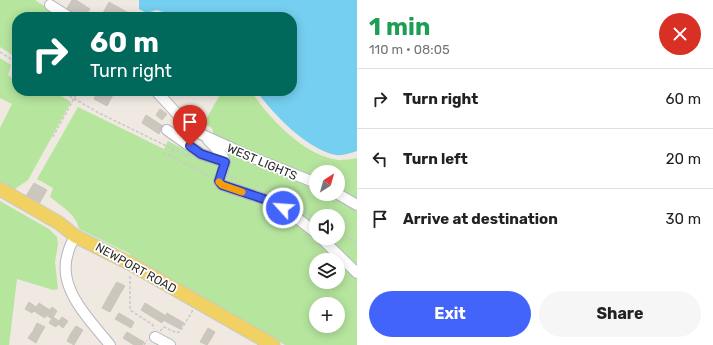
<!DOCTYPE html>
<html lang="en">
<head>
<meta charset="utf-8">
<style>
	:root { --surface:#fff; --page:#f6f6f6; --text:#222; --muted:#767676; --line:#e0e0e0; --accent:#4264fb }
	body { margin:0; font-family:Rubik,sans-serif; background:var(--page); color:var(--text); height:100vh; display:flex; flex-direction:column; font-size:15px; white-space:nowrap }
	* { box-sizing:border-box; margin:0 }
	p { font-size:13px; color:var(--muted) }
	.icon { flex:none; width:22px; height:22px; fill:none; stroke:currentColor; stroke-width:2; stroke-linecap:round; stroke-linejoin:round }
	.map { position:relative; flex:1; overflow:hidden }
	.sheet { display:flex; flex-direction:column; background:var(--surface); width:356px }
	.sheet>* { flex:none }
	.hud { position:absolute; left:12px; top:12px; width:285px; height:84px; border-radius:16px; box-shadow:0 2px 10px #0003; background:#00695c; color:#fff; overflow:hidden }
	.needle { width:26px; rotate:37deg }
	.buttons { position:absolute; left:309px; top:165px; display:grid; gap:8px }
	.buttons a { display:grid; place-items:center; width:36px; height:36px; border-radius:50%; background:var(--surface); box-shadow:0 2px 10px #0003; font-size:20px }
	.pin { position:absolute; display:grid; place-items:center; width:34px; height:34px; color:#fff; margin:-41px -17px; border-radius:50% 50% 50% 0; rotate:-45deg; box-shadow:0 0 4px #0007 }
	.pin .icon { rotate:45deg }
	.me { position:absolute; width:44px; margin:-22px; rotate:296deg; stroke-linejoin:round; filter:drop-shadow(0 0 3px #0008) }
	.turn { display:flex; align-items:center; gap:14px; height:84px; padding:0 12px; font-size:18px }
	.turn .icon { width:52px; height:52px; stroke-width:2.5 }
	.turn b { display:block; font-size:28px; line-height:34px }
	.round { display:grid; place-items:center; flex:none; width:42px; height:42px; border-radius:21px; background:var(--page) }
	.head { display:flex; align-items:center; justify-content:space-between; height:68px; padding:0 12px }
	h1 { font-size:24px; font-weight:700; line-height:30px; color:#1e9e55 }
	.action { display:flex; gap:8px; margin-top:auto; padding:8px 12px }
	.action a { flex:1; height:46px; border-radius:24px; background:var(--accent); color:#fff; font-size:16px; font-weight:700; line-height:46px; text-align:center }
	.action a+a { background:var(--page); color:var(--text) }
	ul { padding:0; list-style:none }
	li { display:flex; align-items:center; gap:12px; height:60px; padding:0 12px; border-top:1px solid var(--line) }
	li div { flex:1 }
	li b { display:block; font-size:15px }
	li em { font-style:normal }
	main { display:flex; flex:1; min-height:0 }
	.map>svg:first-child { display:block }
</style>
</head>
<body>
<main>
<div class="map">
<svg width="357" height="345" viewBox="0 0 357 345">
	<rect width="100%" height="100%" fill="#efe9e1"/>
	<g fill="#b6e59e" fill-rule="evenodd">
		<polygon points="0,0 35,0 61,17 17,17 17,58 0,47"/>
		<polygon points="0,58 11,65 8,75 17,81 17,91 53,91 71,102 28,180 12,191 0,184 0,128 12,104 0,98"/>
		<path d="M222,91h29c18,27 53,65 88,69 5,0 12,-1 18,-2v187h-72l-156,-87 1,-4 -51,-25c-2,-14 -19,-24 -29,-32l3,-9 -16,-9 41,-72 86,42 4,-8 30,16 17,-2 3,-4 -6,-23 -8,-5zM316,172h22v22h-22zM316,216h22v22h-22zM316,260h22v22h-22zM316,304h22v22h-22z"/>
		<polygon points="0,201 49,229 57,237 58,244 55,262 58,289 53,290 17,279 9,345 0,345"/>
	</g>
	<path fill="#75cff0" d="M139,0h218v151c-7,2 -14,5 -21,4 -28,-5 -62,-40 -78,-62l-1,-2h35v-74h-114l-21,-7 -11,3 -7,-4z"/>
	<g fill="#cbc7bf" stroke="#cbc5ba">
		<polygon points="72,0 76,0 90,9 84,17 77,17 66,10"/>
		<polygon points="109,2 134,16 133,17 110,17 103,13"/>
		<polygon points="15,70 17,72 17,79 12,75"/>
		<polygon points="98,91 115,91 107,106 94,99"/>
		<polygon points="160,109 167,114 162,120 156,115"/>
		<polygon points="146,115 163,126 159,134 142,123"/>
		<polygon points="34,183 47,190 39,204 26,196"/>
		<polygon points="117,282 125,286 120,294 112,290"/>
		<polygon points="112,290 120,294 115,303 107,299"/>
		<polygon points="107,299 115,303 110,312 102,308"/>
		<polygon points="29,302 36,307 39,303 45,307 40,315 34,311 32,313 25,309"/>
		<polygon points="145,303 166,316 162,323 141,310"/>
		<polygon points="45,307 50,310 52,307 57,311 52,319 46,315 45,318 40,315"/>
		<polygon points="119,313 134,322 131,328 115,319"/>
		<polygon points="167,313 184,323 180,329 163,320"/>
		<polygon points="53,317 59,321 62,317 68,321 63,328 58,324 56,327 49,323"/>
		<polygon points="37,323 45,327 40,335 33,331"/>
		<polygon points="76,326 83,330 78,338 71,333"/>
		<polygon points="208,328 215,332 211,339 204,335"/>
		<polygon points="33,331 40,335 36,343 28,338"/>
		<polygon points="127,332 144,342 142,345 134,345 123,338"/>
		<polygon points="71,333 78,338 74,345 67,341"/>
		<polygon points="204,335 211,339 207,345 200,342"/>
	</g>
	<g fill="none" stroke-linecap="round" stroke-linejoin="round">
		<defs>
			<g id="minor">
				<polyline points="50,5 69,17"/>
				<polyline points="156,91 192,130 251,157 316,183"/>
				<polyline points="167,130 201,154 225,162"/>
				<path d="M208,140c17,18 21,17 11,41l3,4 51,17 24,16 19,15"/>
				<polyline points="338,194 357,205"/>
				<path d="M75,236c-2,5 -6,11 -7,17 -12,35 22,67 42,92"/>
				<polyline points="321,238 357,273"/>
				<polyline points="155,337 170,345"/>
			</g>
			<polyline id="major" points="0,189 59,223 75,236 131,264 273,345"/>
		</defs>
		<use href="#minor" stroke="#b4b7c1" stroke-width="12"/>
		<use href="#major" stroke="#c9c9c9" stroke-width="15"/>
		<g stroke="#c9c9c9" stroke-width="1.5" stroke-dasharray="3 2" stroke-linecap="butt">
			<polyline points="0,52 17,63"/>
			<polyline points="61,91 99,113 189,157"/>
			<polyline points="53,137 78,91"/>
			<polyline points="173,150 171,156 211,177"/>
			<polyline points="163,153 171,156"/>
			<polyline points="230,176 241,181"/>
			<polyline points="304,212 316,218"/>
			<polyline points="338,230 357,243"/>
			<polyline points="130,276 130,310 153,325 154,329"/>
			<polyline points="160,331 164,327 177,333 181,330 193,310"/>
			<polyline points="144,345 147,340"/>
		</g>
		<use href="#minor" stroke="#fff" stroke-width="10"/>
		<use href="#major" stroke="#f2d163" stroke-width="13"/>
		<polyline stroke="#c9c9c9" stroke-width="1.5" stroke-dasharray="3 2" stroke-linecap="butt" points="220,172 225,174"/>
	</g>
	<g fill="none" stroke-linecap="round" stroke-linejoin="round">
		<defs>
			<polyline id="route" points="190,146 201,154 225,162 219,181 222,185 273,202 283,208"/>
		</defs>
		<use href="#route" stroke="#2b41a3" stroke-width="10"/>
		<use href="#route" stroke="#4264fb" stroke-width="7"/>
		<polyline stroke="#f59e0b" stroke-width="7" points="219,182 222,185 242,192"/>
	</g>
	<g text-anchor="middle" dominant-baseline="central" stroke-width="3.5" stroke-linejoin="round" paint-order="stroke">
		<g font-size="12" fill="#2e2e2e" stroke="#fff">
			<text transform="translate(262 162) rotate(23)">WEST LIGHTS</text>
			<text transform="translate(136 268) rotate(29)">NEWPORT ROAD</text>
		</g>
	</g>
</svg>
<div class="buttons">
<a><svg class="needle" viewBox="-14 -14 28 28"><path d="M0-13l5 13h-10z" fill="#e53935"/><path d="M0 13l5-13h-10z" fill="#767676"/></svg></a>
<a><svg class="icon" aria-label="sound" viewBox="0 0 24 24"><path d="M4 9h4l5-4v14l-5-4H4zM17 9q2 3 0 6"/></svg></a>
<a><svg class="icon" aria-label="layers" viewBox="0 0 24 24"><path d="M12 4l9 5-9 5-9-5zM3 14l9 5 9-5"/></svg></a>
<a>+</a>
</div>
<div class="pin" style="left:190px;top:146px;background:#d93025"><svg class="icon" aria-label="arrive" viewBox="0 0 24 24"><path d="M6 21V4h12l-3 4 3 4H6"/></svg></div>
<svg class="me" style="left:283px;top:208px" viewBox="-20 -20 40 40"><circle r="17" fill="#4264fb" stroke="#fff" stroke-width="3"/><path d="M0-11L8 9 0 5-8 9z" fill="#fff"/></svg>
<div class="hud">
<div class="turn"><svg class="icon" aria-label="right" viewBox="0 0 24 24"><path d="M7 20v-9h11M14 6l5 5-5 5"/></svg><div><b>60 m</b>Turn right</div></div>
</div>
</div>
<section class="sheet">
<div class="head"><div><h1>1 min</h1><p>110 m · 08:05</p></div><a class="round" style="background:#d93025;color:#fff"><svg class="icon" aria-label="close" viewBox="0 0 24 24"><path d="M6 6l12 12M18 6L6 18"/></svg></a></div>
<ul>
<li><svg class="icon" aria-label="right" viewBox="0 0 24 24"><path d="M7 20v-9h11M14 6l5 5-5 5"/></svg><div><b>Turn right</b></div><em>60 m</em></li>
<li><svg class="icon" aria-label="left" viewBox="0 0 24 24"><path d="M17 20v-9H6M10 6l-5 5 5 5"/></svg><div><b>Turn left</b></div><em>20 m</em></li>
<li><svg class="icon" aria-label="arrive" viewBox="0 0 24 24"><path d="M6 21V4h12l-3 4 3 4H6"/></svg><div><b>Arrive at destination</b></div><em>30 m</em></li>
</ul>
<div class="action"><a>Exit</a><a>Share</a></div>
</section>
</main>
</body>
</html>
